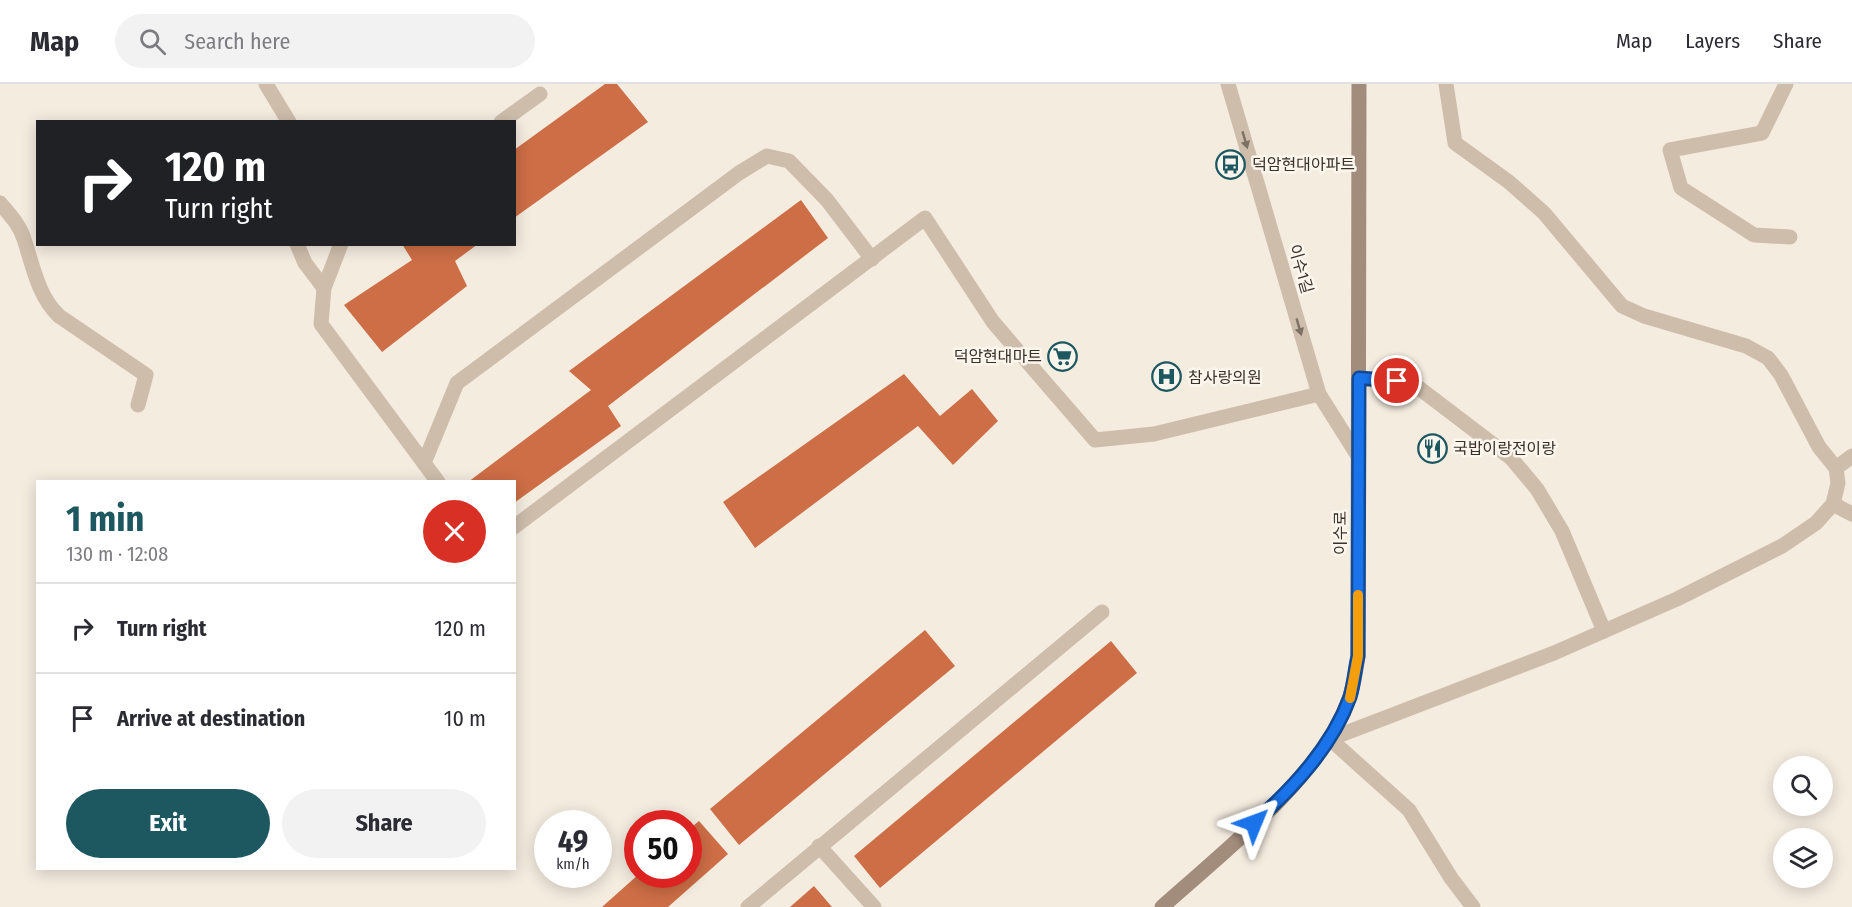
<!DOCTYPE html>
<html lang="en">
<head>
<meta charset="utf-8">
<style>
	:root { --surface:#fff; --page:#f2f2f3; --text:#2b2b33; --muted:#7c7c81; --line:#e1e1e2; --accent:#1d5860 }
	body { margin:0; font-family:"Fira Sans Condensed","Noto Sans KR",sans-serif; background:var(--page); color:var(--text); height:100vh; display:flex; flex-direction:column; font-size:22px; white-space:nowrap }
	* { box-sizing:border-box; margin:0 }
	p { font-size:20px; color:var(--muted) }
	.icon { flex:none; width:33px; height:33px; fill:none; stroke:currentColor; stroke-width:2; stroke-linecap:round; stroke-linejoin:round }
	.map { position:relative; flex:1; overflow:hidden }
	.side { position:absolute; left:36px; top:396px; width:480px; height:390px; display:flex; flex-direction:column; background:var(--surface); border-radius:0px; box-shadow:0 3px 15px #0003 }
	.side>* { flex:none }
	.guide { position:absolute; left:36px; top:36px; width:480px; height:126px; border-radius:0px; box-shadow:0 3px 15px #0003; background:#202124; color:#fff; overflow:hidden }
	.controls { position:absolute; left:1773px; top:672px; display:grid; gap:12px }
	.controls a { display:grid; place-items:center; width:60px; height:60px; border-radius:50%; background:var(--surface); box-shadow:0 3px 15px #0003; font-size:30px }
	.speed { position:absolute; left:534px; top:726px; display:flex; gap:12px; font-size:30px; font-weight:700; text-align:center }
	.speed>* { display:grid; place-content:center; width:78px; height:78px; border-radius:50%; background:var(--surface); box-shadow:0 3px 15px #0003; line-height:1 }
	.speed small { font-size:15px; font-weight:400 }
	.speed .limit { border:9px solid #d22; background:#fff; color:#111 }
	.pin { position:absolute; display:grid; place-items:center; width:51px; height:51px; color:#fff; margin:-26px; border:3px solid #fff; border-radius:50%; box-shadow:0 2px 6px #0007 }
	.me { position:absolute; width:66px; margin:-33px; rotate:46deg; stroke-linejoin:round; filter:drop-shadow(0 0 4px #0008) }
	.turn { display:flex; align-items:center; gap:21px; height:126px; padding:0 30px; font-size:27px }
	.turn .icon { width:78px; height:78px; stroke-width:2.5 }
	.turn b { display:block; font-size:42px; line-height:51px }
	.round { display:grid; place-items:center; flex:none; width:63px; height:63px; border-radius:32px; background:var(--page) }
	.overview { display:flex; align-items:center; justify-content:space-between; height:102px; padding:0 30px }
	h1 { font-size:36px; font-weight:700; line-height:45px; color:var(--accent) }
	.action { display:flex; gap:12px; margin-top:auto; padding:12px 30px }
	.action a { flex:1; height:69px; border-radius:36px; background:var(--accent); color:#fff; font-size:24px; font-weight:700; line-height:69px; text-align:center }
	.action a+a { background:var(--page); color:var(--text) }
	ul { padding:0; list-style:none }
	li { display:flex; align-items:center; gap:18px; height:90px; padding:0 30px; border-top:2px solid var(--line) }
	li div { flex:1 }
	li b { display:block; font-size:22px }
	li em { font-style:normal }
	header { display:flex; align-items:center; gap:36px; box-sizing:border-box; height:84px; padding:0 30px; background:var(--surface); border-bottom:2px solid var(--line) }
	header strong { font-size:28px }
	nav { display:flex; gap:33px; margin-inline-start:auto; font-size:21px }
	.search { width:420px; height:54px; background:var(--page); display:flex; align-items:center; gap:15px; box-sizing:border-box; padding:0 21px; border-radius:33px; color:var(--muted); font-size:22px }
	.map>svg:first-child { display:block }
</style>
</head>
<body>
<header>
<strong>Map</strong>
<div class="search"><svg class="icon" aria-label="search" viewBox="0 0 24 24"><circle cx="10" cy="10" r="6"/><path d="M15 15l6 6"/></svg>Search here</div>
<nav><a>Map</a><a>Layers</a><a>Share</a></nav>
</header>
<div class="map">
<svg width="1852" height="823" viewBox="0 0 1852 823">
	<rect width="100%" height="100%" fill="#f5ece0"/>
	<g fill="#cd6e46">
		<polygon points="605,0 617,0 648,38 514,134 514,66"/>
		<polygon points="801,116 828,154 608,322 621,342 514,419 514,398 468,398 591,306 569,287"/>
		<polygon points="402,160 478,160 455,177 467,202 382,268 344,221 412,176"/>
		<polygon points="904,290 940,332 972,305 998,337 953,381 918,342 755,464 723,418"/>
		<polygon points="925,546 955,582 739,761 710,725"/>
		<polygon points="1111,557 1137,589 880,804 854,772"/>
		<polygon points="699,737 728,770 668,823 602,823 639,790 688,790 688,746"/>
		<polygon points="814,802 832,823 790,823"/>
	</g>
	<g fill="none" stroke-linecap="round" stroke-linejoin="round">
		<g stroke="#cebdab" stroke-width="15">
			<polyline points="1446,0 1455,59 1509,98 1544,129 1622,222 1644,232 1746,262 1768,274 1781,291 1819,363 1836,384 1852,372"/>
			<polyline points="1786,0 1762,49 1670,66 1681,104 1754,151 1790,153"/>
			<polyline points="501,38 540,10"/>
			<path d="M0,119c9,11 20,22 24,36 9,27 14,57 35,77l87,59 -8,30"/>
			<polyline points="341,160 324,204 321,240 424,379"/>
			<polyline points="1359,295 1397,297 1415,301 1511,374 1537,405 1562,447 1604,547"/>
			<polyline points="438,398 424,379 457,299 739,89 767,72 789,77 827,116 872,175"/>
			<polyline points="1833,420 1852,430"/>
			<polyline points="514,443 925,134 993,238 1095,356 1154,350 1319,310"/>
			<polyline points="1330,655 1409,726 1451,794 1473,823"/>
			<polyline points="819,762 874,823"/>
			<polyline points="748,823 1102,528"/>
		</g>
		<g stroke="#cebdab" stroke-width="15">
			<polyline points="266,0 289,38"/>
			<polyline points="1228,0 1319,310 1358,372"/>
			<polyline points="297,160 305,179 324,204"/>
			<polyline points="1330,655 1554,569 1677,515 1782,462 1816,439 1833,420 1838,399 1836,384"/>
		</g>
		<path stroke="#a28c7b" stroke-width="15" d="M1162,823c61,-55 162,-132 188,-211 4,-13 6,-27 8,-40l1,-572"/>
	</g>
	<defs><path id="oneway-solid" d="M-6-.8H1V-3.2L6.5 0L1 3.2V.8H-6Z" transform="scale(1.5)"/></defs>
	<g fill="#7d7064">
		<use href="#oneway-solid" transform="translate(1245 56) rotate(74)"/>
		<use href="#oneway-solid" transform="translate(1299 243) rotate(74)"/>
	</g>
	<g fill="none" stroke-linecap="round" stroke-linejoin="round">
		<defs>
			<path id="route" d="M1254,739c39,-35 78,-76 96,-126 4,-13 5,-28 8,-41l1,-278 38,3"/>
		</defs>
		<use href="#route" stroke="#114b97" stroke-width="15"/>
		<use href="#route" stroke="#1a73e8" stroke-width="10"/>
		<polyline stroke="#f59e0b" stroke-width="10" points="1350,614 1358,572 1358,511"/>
	</g>
	<defs>
		<symbol id="bus-ring" viewBox="-11 -11 22 22"><circle r="9.5" fill="#fbf6ed" stroke="#1d5860" stroke-width="1.5"/><path d="M-5-6H5V4H4V6H2V4H-2V6H-4V4H-5ZM-3.5-4V0h7V-4ZM-3.5 1.2v1.5H-2V1.2ZM2 1.2v1.5H3.5V1.2Z" fill="#1d5860"/></symbol>
		<symbol id="supermarket-ring" viewBox="-11 -11 22 22"><circle r="9.5" fill="#fbf6ed" stroke="#1d5860" stroke-width="1.5"/><path d="M-6-5.5h2.5l.6 2H6L4.5 2H-2.5L-4.4-4H-6ZM-1.5 3.2a1.3 1.3 0 1 0 .1 0ZM3 3.2a1.3 1.3 0 1 0 .1 0Z" fill="#1d5860"/></symbol>
		<symbol id="hospital-ring" viewBox="-11 -11 22 22"><circle r="9.5" fill="#fbf6ed" stroke="#1d5860" stroke-width="1.5"/><path d="M-5-5h3v3.5h4V-5h3V5h-3V1.5h-4V5h-3Z" fill="#1d5860"/></symbol>
		<symbol id="restaurant-ring" viewBox="-11 -11 22 22"><circle r="9.5" fill="#fbf6ed" stroke="#1d5860" stroke-width="1.5"/><path d="M-5-6h1v4h1v-4h1v4h1v-4h1v5L-1.5 .5V6h-2V.5L-5-1ZM5-6V6H3V1.5H1.5Q1.5-4 5-6Z" fill="#1d5860"/></symbol>
	</defs>
	<g fill-rule="evenodd">
		<use href="#bus-ring" x="1214" y="64" width="33" height="33"/>
		<use href="#supermarket-ring" x="1046" y="256" width="33" height="33"/>
		<use href="#hospital-ring" x="1150" y="276" width="33" height="33"/>
		<use href="#restaurant-ring" x="1416" y="348" width="33" height="33"/>
	</g>
	<g text-anchor="middle" dominant-baseline="central" stroke-width="5" stroke-linejoin="round" paint-order="stroke">
		<g font-size="16" fill="#3b312a" stroke="#fbf6ed" text-anchor="start">
			<text x="1252" y="80">덕암현대아파트</text>
			<text x="1042" y="272" text-anchor="end">덕암현대마트</text>
			<text x="1188" y="293">참사랑의원</text>
			<text x="1453" y="364">국밥이랑전이랑</text>
		</g>
		<g font-size="16" fill="#3b312a" stroke="#fbf6ed">
			<text transform="translate(1301 185) rotate(74)">이수1길</text>
			<text transform="translate(1340 449) rotate(-90)">이수로</text>
		</g>
	</g>
</svg>
<div class="controls">
<a><svg class="icon" aria-label="search" viewBox="0 0 24 24"><circle cx="10" cy="10" r="6"/><path d="M15 15l6 6"/></svg></a>
<a><svg class="icon" aria-label="layers" viewBox="0 0 24 24"><path d="M12 4l9 5-9 5-9-5zM3 14l9 5 9-5"/></svg></a>
</div>
<div class="speed"><div>49<small>km/h</small></div><div class="limit">50</div></div>
<div class="pin" style="left:1397px;top:297px;background:#d93025"><svg class="icon" aria-label="arrive" viewBox="0 0 24 24"><path d="M6 21V4h12l-3 4 3 4H6"/></svg></div>
<svg class="me" style="left:1254px;top:739px" viewBox="-20 -20 40 40"><path d="M0-17L14 15 0 8-14 15z" fill="#1a73e8" stroke="#fff" stroke-width="4"/></svg>
<div class="guide">
<div class="turn"><svg class="icon" aria-label="right" viewBox="0 0 24 24"><path d="M7 20v-9h11M14 6l5 5-5 5"/></svg><div><b>120 m</b>Turn right</div></div>
</div>
<section class="side">
<div class="overview"><div><h1>1 min</h1><p>130 m · 12:08</p></div><a class="round" style="background:#d93025;color:#fff"><svg class="icon" aria-label="close" viewBox="0 0 24 24"><path d="M6 6l12 12M18 6L6 18"/></svg></a></div>
<ul>
<li><svg class="icon" aria-label="right" viewBox="0 0 24 24"><path d="M7 20v-9h11M14 6l5 5-5 5"/></svg><div><b>Turn right</b></div><em>120 m</em></li>
<li><svg class="icon" aria-label="arrive" viewBox="0 0 24 24"><path d="M6 21V4h12l-3 4 3 4H6"/></svg><div><b>Arrive at destination</b></div><em>10 m</em></li>
</ul>
<div class="action"><a>Exit</a><a>Share</a></div>
</section>
</div>
</body>
</html>
